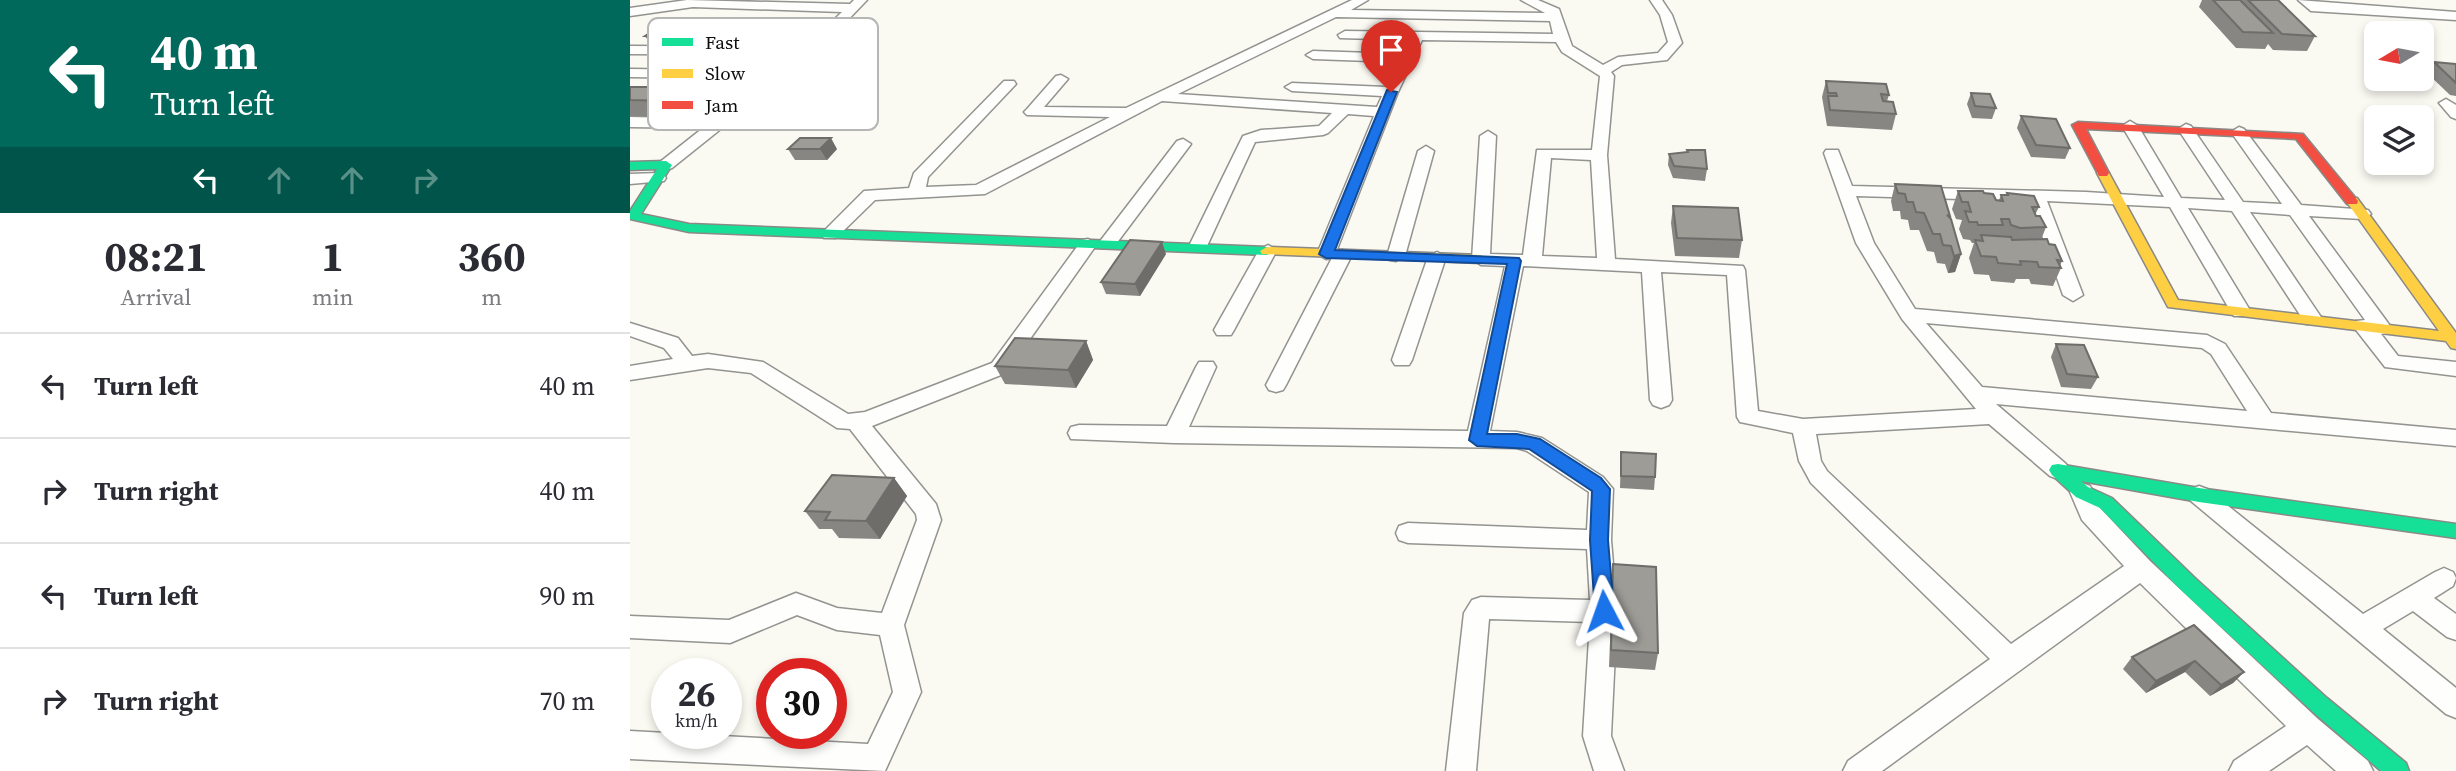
<!DOCTYPE html>
<html lang="en">
<head>
<meta charset="utf-8">
<style>
	:root { --surface:#fff; --page:#f7f7f7; --text:#2b2b33; --muted:#7c7c81; --line:#e1e1e2 }
	body { margin:0; font-family:"Source Serif 4",serif; background:var(--page); color:var(--text); height:100vh; display:flex; flex-direction:column; font-size:26px; white-space:nowrap }
	* { box-sizing:border-box; margin:0 }
	p { font-size:23px; color:var(--muted) }
	.icon { flex:none; width:38px; height:38px; fill:none; stroke:currentColor; stroke-width:2; stroke-linecap:round; stroke-linejoin:round }
	.map { position:relative; flex:1; overflow:hidden }
	.side { display:flex; flex-direction:column; background:var(--surface); width:630px }
	.side>* { flex:none }
	.banner { background:#00695c; color:#fff; overflow:hidden }
	.needle { width:46px; rotate:260deg }
	.buttons { position:absolute; left:1734px; top:21px; display:grid; gap:14px }
	.buttons a { display:grid; place-items:center; width:70px; height:70px; border-radius:10px; background:var(--surface); box-shadow:0 4px 10px #0003; font-size:35px }
	.speed { position:absolute; left:21px; top:658px; display:flex; gap:14px; font-size:35px; font-weight:700; text-align:center }
	.speed>* { display:grid; place-content:center; width:91px; height:91px; border-radius:50%; background:var(--surface); box-shadow:0 4px 10px #0003; line-height:1 }
	.speed small { font-size:18px; font-weight:400 }
	.speed .limit { border:10px solid #d22; background:#fff; color:#111 }
	.pin { position:absolute; display:grid; place-items:center; width:60px; height:60px; color:#fff; margin:-72px -30px; border-radius:50% 50% 50% 0; rotate:-45deg; box-shadow:0 0 7px #0007 }
	.pin .icon { rotate:45deg }
	.me { position:absolute; width:77px; margin:-38px; rotate:356deg; stroke-linejoin:round; filter:drop-shadow(0 0 5px #0008) }
	.turn { display:flex; align-items:center; gap:24px; height:147px; padding:0 35px; font-size:32px }
	.turn .icon { width:91px; height:91px; stroke-width:2.5 }
	.turn b { display:block; font-size:49px; line-height:60px }
	.lanes { display:flex; align-items:center; height:66px; padding:0 35px; background:#0003; justify-content:center; gap:35px; direction:ltr }
	.lanes .off { opacity:.35 }
	.eta { display:flex; justify-content:space-evenly; align-items:center; height:119px; text-align:center }
	.eta b { font-size:42px; font-weight:700; line-height:49px }
	ul { padding:0; list-style:none }
	li { display:flex; align-items:center; gap:21px; height:105px; padding:0 35px; border-top:2px solid var(--line) }
	li div { flex:1 }
	li b { display:block; font-size:26px }
	li em { font-style:normal }
	main { display:flex; flex:1; min-height:0 }
	.map>svg:first-child { display:block }
</style>
</head>
<body>
<main>
<section class="side">
<div class="banner">
<div class="turn"><svg class="icon" aria-label="left" viewBox="0 0 24 24"><path d="M17 20v-9H6M10 6l-5 5 5 5"/></svg><div><b>40 m</b>Turn left</div></div>
<div class="lanes"><svg class="icon" aria-label="left" viewBox="0 0 24 24"><path d="M17 20v-9H6M10 6l-5 5 5 5"/></svg><svg class="icon off" aria-label="ahead" viewBox="0 0 24 24"><path d="M12 20V5M6 11l6-6 6 6"/></svg><svg class="icon off" aria-label="ahead" viewBox="0 0 24 24"><path d="M12 20V5M6 11l6-6 6 6"/></svg><svg class="icon off" aria-label="right" viewBox="0 0 24 24"><path d="M7 20v-9h11M14 6l5 5-5 5"/></svg></div>
</div>
<div class="eta">
<div><b>08:21</b><p>Arrival</p></div>
<div><b>1</b><p>min</p></div>
<div><b>360</b><p>m</p></div>
</div>
<ul>
<li><svg class="icon" aria-label="left" viewBox="0 0 24 24"><path d="M17 20v-9H6M10 6l-5 5 5 5"/></svg><div><b>Turn left</b></div><em>40 m</em></li>
<li><svg class="icon" aria-label="right" viewBox="0 0 24 24"><path d="M7 20v-9h11M14 6l5 5-5 5"/></svg><div><b>Turn right</b></div><em>40 m</em></li>
<li><svg class="icon" aria-label="left" viewBox="0 0 24 24"><path d="M17 20v-9H6M10 6l-5 5 5 5"/></svg><div><b>Turn left</b></div><em>90 m</em></li>
<li><svg class="icon" aria-label="right" viewBox="0 0 24 24"><path d="M7 20v-9h11M14 6l5 5-5 5"/></svg><div><b>Turn right</b></div><em>70 m</em></li>
</ul>
</section>
<div class="map">
<svg width="1826" height="771" viewBox="0 0 1826 771">
	<rect width="100%" height="100%" fill="#faf9f2"/>
	<g fill="none" stroke-linecap="round" stroke-linejoin="round">
		<defs>
			<g id="street">
				<polygon points="57,0 220,4 224,0 237,0 187,52 42,168 36,170 28,165 30,162 73,128 0,127 0,117 84,119 135,79 0,77 0,69 146,71 166,55 0,54 0,46 176,47 212,12 63,7 0,16 0,8"/>
				<path d="M722,0h16l-17,10 194,3 -24,-13h17l21,9 13,37 31,19 15,-8 40,-4 10,-11 -8,-27 -10,-15h12l10,15 10,28 -15,17 -45,5 -11,7 3,4 -7,79 8,104 128,7 2,4 13,141 45,8 173,-10 -74,-90 -46,-76 -32,-90 2,-3h12l14,36 234,6 78,5 -42,-71 8,-5 8,5 43,72 44,2 -47,-71 8,-5 5,2 52,76 39,2 -51,-72 8,-5 5,2 57,76 67,5 3,4 -9,5 -53,-3 79,107 3,5 -3,5 -7,1 17,22 58,6v14l-71,-9 -32,-41 3,-5 9,-1 -75,-105 -40,-3 73,108 -3,4h-14l-74,-113 -44,-3 63,104 -3,4h-14l-3,-4 -61,-105 -123,-6 36,94 -10,6 -10,-6 -33,-94 -174,-5 18,47 41,66 292,26 18,9 46,69 185,17v16l-460,-42 70,60 3,6 -3,6 -8,3 -8,-3 -61,-52 -173,10 5,27 6,10 184,173 113,-78 -42,-46 -12,-28 4,-6 8,-3 8,3 10,22 50,53 168,158 50,42 5,10h-37l-29,-26 -38,26h-40l5,-10 52,-35 -146,-143 -258,188h-39l5,-10 142,-102 -179,-176 -12,-22 -6,-28 -53,-11 -3,-5 -10,-142 -66,-3 11,128 -3,5 -8,3 -8,-3 -3,-5 -8,-128 -119,-6 -33,165 27,1 25,6 61,39 10,12 -2,51 6,71 -6,125 13,35h-30l-11,-35 7,-114 -101,-3 -13,152h-30l18,-158 8,-13 9,-3 109,3 -3,-51 -179,-6 -9,-3 -3,-7 3,-7 9,-3 179,7 2,-38 -62,-41 -10,-3 -343,-5 -103,-4 -3,-6 3,-6 8,-2 88,1 29,-59 3,-5h14l3,5 -27,60 279,4 37,-165 -24,-1 -9,-6 8,-123 8,-5 8,5 -6,118 33,1 14,-105h55l8,-74 -38,-24 -6,-10 -134,-2 -24,52 -62,160 7,-2 9,5 -66,130 -3,5 -7,2 -7,-2 -3,-5 66,-127 -6,1 -9,-5 57,-138 -26,-2 -20,19 -5,2 -68,7 -48,104 -9,5 -9,-5 54,-110 18,-6 58,-4 13,-13 -170,-12 -177,93 -110,6 -39,38h-12l-3,-4 43,-43 45,-3 5,-15 90,-92h10l2,3 -88,93 -2,10 50,-2 134,-68 -83,-2 -3,-3 3,-3 29,-33 5,-1 7,4 -24,28 82,1zM706,17l214,4 3,13 -208,-3 -7,4 2,3 69,2 -7,14 -89,-3 -7,4 7,4 85,3 -12,25 -94,-4 -7,4 7,4 90,5 -5,11 -199,-13zM921,158l40,2 6,98 -55,-2zM1296,323l276,25 9,6 36,57 -265,-24z"/>
				<polygon points="1668,0 1826,12 1826,20 1681,11"/>
				<polygon points="1816,99 1826,105 1826,119 1821,117 1809,103"/>
				<polygon points="553,139 561,144 483,248 471,248 468,244 471,240 547,141"/>
				<polygon points="796,146 804,151 775,256 766,261 760,260 757,256 788,151"/>
				<polygon points="28,173 34,175 36,178 34,181 0,184 0,174"/>
				<polygon points="458,239 467,244 376,373 242,426 306,504 311,520 274,625 291,692 255,771 0,759 0,731 238,744 263,692 250,635 207,630 167,615 100,643 0,638 0,616 99,620 166,593 207,608 252,613 287,520 286,514 220,429 207,428 121,373 78,368 0,380 0,366 43,359 34,348 0,336 0,323 48,338 62,356 78,354 133,362 218,414 235,412 362,363 452,240"/>
				<polygon points="638,245 647,250 604,330 601,335 587,335 584,330 629,250"/>
				<polygon points="807,252 816,257 782,360 779,365 765,365 762,360 798,257"/>
				<polygon points="1569,486 1577,489 1733,614 1805,572 1814,568 1823,572 1826,578 1823,586 1804,598 1826,614 1826,640 1817,637 1783,611 1753,629 1826,688 1826,718 1816,714 1561,501 1557,495 1561,489"/>
			</g>
			<g id="fast">
				<polygon points="36,161 42,165 11,214 59,224 637,247 644,251 637,255 59,232 0,219 0,211 27,169 0,170 0,162"/>
				<polygon points="1428,464 1569,488 1826,524 1826,538 1569,502 1451,481 1458,487 1482,498 1566,579 1697,698 1776,763 1779,771 1751,771 1683,712 1552,591 1470,508 1446,497 1422,475 1419,470 1422,465"/>
			</g>
			<g id="slow">
				<polygon points="1473,169 1479,173 1548,300 1809,331 1716,201 1717,198 1727,198 1826,333 1826,349 1821,348 1816,341 1538,307 1467,173"/>
				<polygon points="637,247 851,255 858,259 851,263 632,254 630,251"/>
			</g>
			<polygon id="jam" points="1448,122 1673,134 1728,201 1727,204 1717,204 1666,139 1456,129 1479,173 1477,176 1469,176 1442,125"/>
		</defs>
		<use href="#street" stroke="#939390" stroke-width="3"/>
		<use href="#fast" stroke="#8a8986" stroke-width="3"/>
		<use href="#slow" stroke="#8a8986" stroke-width="3"/>
		<use href="#jam" stroke="#8a8986" stroke-width="3"/>
		<use href="#street" fill="#fefefd" fill-rule="evenodd"/>
		<use href="#fast" fill="#16e098" fill-rule="evenodd"/>
		<use href="#slow" fill="#ffcf43" fill-rule="evenodd"/>
		<use href="#jam" fill="#f24e42" fill-rule="evenodd"/>
	</g>
	<g fill="#878682">
		<polygon points="1572,0 1648,0 1685,36 1677,51 1643,50 1638,44 1635,49 1606,48 1569,7"/>
		<polygon points="29,27 82,38 69,47 22,46 15,36"/>
		<polygon points="1804,62 1826,64 1826,96 1820,95 1797,73"/>
		<polygon points="1196,81 1259,95 1257,101 1266,114 1262,130 1197,126 1192,97"/>
		<polygon points="0,87 69,103 49,117 0,116"/>
		<polygon points="1341,93 1366,108 1362,119 1342,118 1337,104"/>
		<polygon points="1391,116 1440,148 1435,159 1401,157 1387,128"/>
		<polygon points="158,149 207,149 197,160 165,160"/>
		<polygon points="1039,154 1077,169 1075,181 1043,178 1038,165"/>
		<polygon points="1265,184 1320,216 1319,218 1331,254 1325,272 1318,273 1315,264 1307,263 1304,252 1297,251 1289,230 1280,230 1278,220 1271,219 1270,211 1263,211 1261,201"/>
		<polygon points="1328,191 1354,193 1366,200 1369,200 1371,195 1376,195 1377,193 1409,207 1405,215 1416,227 1411,240 1419,244 1432,261 1430,266 1431,268 1423,286 1401,284 1399,279 1386,279 1384,283 1361,281 1359,275 1344,274 1339,258 1344,243 1342,243 1340,240 1333,239 1329,229 1332,220 1326,219 1322,209"/>
		<polygon points="1043,206 1112,240 1109,258 1045,256 1041,223"/>
		<polygon points="536,254 510,296 476,294 471,282"/>
		<polygon points="456,341 463,360 446,388 375,384 365,366"/>
		<polygon points="1426,344 1468,377 1461,389 1431,387 1421,357"/>
		<polygon points="991,452 1025,477 1024,490 990,488"/>
		<polygon points="264,478 277,496 250,539 209,538 202,529 189,529 175,511"/>
		<polygon points="983,564 1028,653 1025,670 979,667"/>
		<polygon points="1564,625 1614,672 1603,683 1580,696 1555,672 1516,693 1493,669 1502,657"/>
	</g>
	<g fill="#6e6d6a">
		<polygon points="76,28 82,38 69,47 62,37"/>
		<polygon points="59,87 69,103 49,117 39,101"/>
		<polygon points="201,138 207,149 197,160 190,149"/>
		<polygon points="532,242 536,254 510,296 505,284"/>
		<polygon points="1331,254 1325,272 1318,273 1324,256"/>
		<polygon points="456,341 463,360 446,388 438,370"/>
		<polygon points="264,478 277,496 250,539 236,521"/>
		<polygon points="1565,661 1555,672 1516,693 1526,681"/>
		<polygon points="1614,672 1603,683 1580,696 1591,685"/>
	</g>
	<g fill="#9d9c97" stroke="#6e6d6a" stroke-width="2">
		<polygon points="1583,0 1610,0 1643,33 1613,32"/>
		<polygon points="1618,0 1648,0 1685,36 1652,34"/>
		<polygon points="29,27 76,28 62,37 15,36"/>
		<polygon points="1804,62 1826,64 1826,83"/>
		<polygon points="1196,81 1256,84 1259,95 1251,94 1253,101 1263,102 1266,114 1200,110 1198,96 1207,96 1206,93 1198,93"/>
		<polygon points="0,87 59,87 39,101 0,100"/>
		<polygon points="1341,93 1360,94 1366,108 1345,106"/>
		<polygon points="1391,116 1426,119 1440,148 1406,145"/>
		<polygon points="170,138 201,138 190,149 158,149"/>
		<polygon points="1057,150 1075,150 1077,169 1044,166 1039,154 1058,152"/>
		<polygon points="1265,184 1311,186 1320,216 1317,215 1321,219 1331,254 1324,256 1321,246 1313,245 1310,234 1303,234 1294,213 1286,212 1283,202 1277,202 1275,194 1268,193"/>
		<polygon points="1328,191 1353,191 1354,193 1363,194 1366,200 1373,201 1371,195 1378,195 1377,193 1404,196 1409,207 1402,207 1406,216 1410,216 1416,227 1390,228 1381,225 1379,219 1371,219 1373,225 1348,225 1347,222 1339,222 1335,211 1341,212 1338,202 1332,202"/>
		<polygon points="1043,206 1108,208 1112,240 1047,238"/>
		<polygon points="1351,235 1381,237 1382,240 1417,239 1419,244 1425,245 1432,261 1427,260 1431,268 1409,267 1407,262 1390,261 1391,265 1368,263 1366,257 1351,256 1345,240 1353,241"/>
		<polygon points="500,240 532,242 505,284 471,282"/>
		<polygon points="385,338 456,341 438,370 365,366"/>
		<polygon points="1426,344 1454,345 1468,377 1437,374"/>
		<polygon points="991,452 1026,454 1025,477 991,476"/>
		<polygon points="202,475 264,478 236,521 195,520 200,512 175,511"/>
		<polygon points="983,564 1026,567 1028,653 981,650"/>
		<polygon points="1564,625 1614,672 1591,685 1565,661 1526,681 1502,657"/>
	</g>
	<polygon fill="#1a73e8" stroke="#114b97" stroke-width="2" points="757,90 767,92 705,250 889,258 891,261 857,434 887,434 910,439 971,478 980,489 978,540 984,611 981,617 974,620 967,617 965,611 960,540 962,491 899,449 847,446 839,440 877,264 696,258 689,254"/>
	<rect x="18" y="18" width="230" height="112" rx="10" fill="#fff" stroke="#b6b6b6" stroke-width="2"/>
	<rect x="32" y="38" width="31" height="8" fill="#16e098"/>
	<rect x="32" y="69" width="31" height="9" fill="#ffcf43"/>
	<rect x="32" y="101" width="31" height="8" fill="#f24e42"/>
	<g font-size="19" fill="#0c0c0c">
		<text x="75" y="49">Fast</text>
		<text x="75" y="80">Slow</text>
		<text x="75" y="112">Jam</text>
	</g>
</svg>
<div class="buttons">
<a><svg class="needle" viewBox="-14 -14 28 28"><path d="M0-13l5 13h-10z" fill="#e53935"/><path d="M0 13l5-13h-10z" fill="#7c7c81"/></svg></a>
<a><svg class="icon" aria-label="layers" viewBox="0 0 24 24"><path d="M12 4l9 5-9 5-9-5zM3 14l9 5 9-5"/></svg></a>
</div>
<div class="speed"><div>26<small>km/h</small></div><div class="limit">30</div></div>
<div class="pin" style="left:761px;top:92px;background:#d93025"><svg class="icon" aria-label="arrive" viewBox="0 0 24 24"><path d="M6 21V4h12l-3 4 3 4H6"/></svg></div>
<svg class="me" style="left:974px;top:611px" viewBox="-20 -20 40 40"><path d="M0-17L14 15 0 8-14 15z" fill="#1a73e8" stroke="#fff" stroke-width="4"/></svg>
</div>
</main>
</body>
</html>
